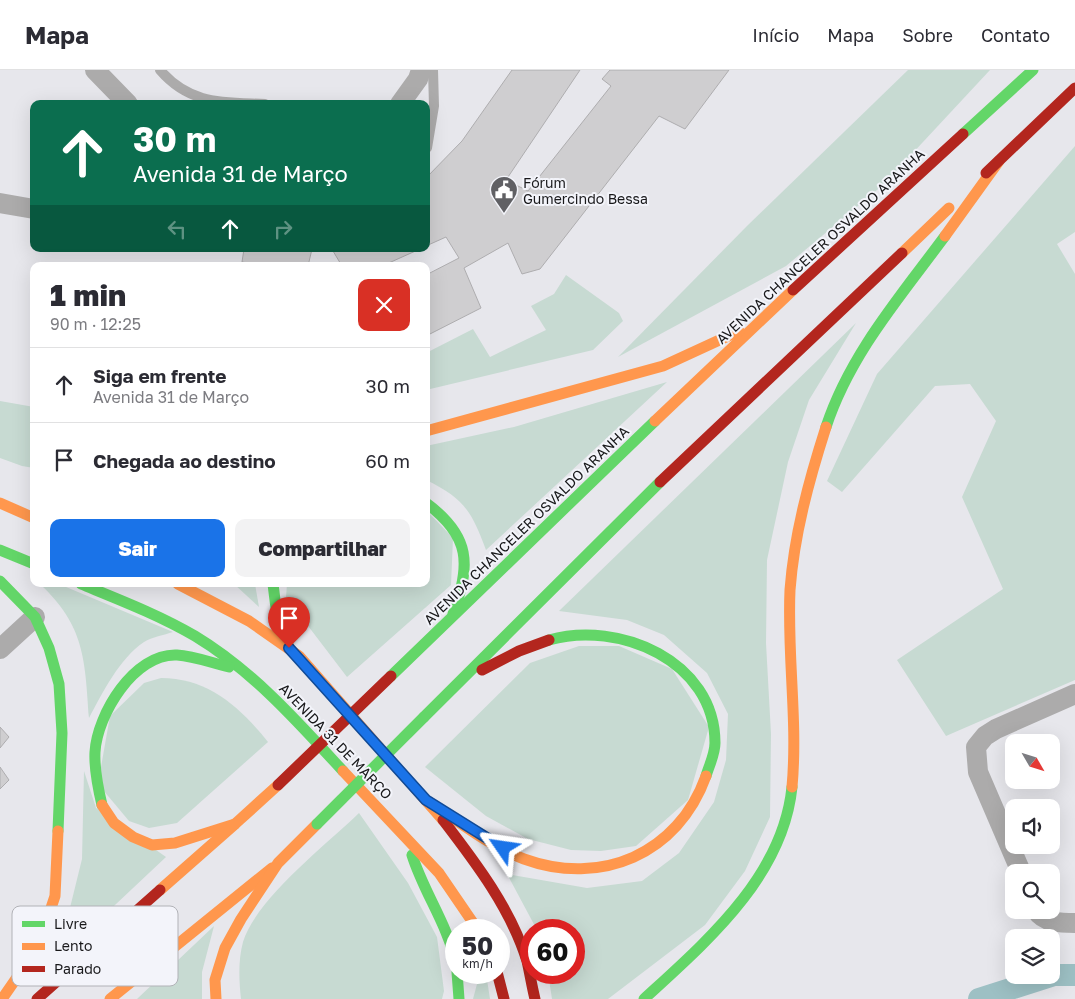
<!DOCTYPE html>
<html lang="pt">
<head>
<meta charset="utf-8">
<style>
	:root { --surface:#fff; --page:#f2f2f3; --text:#2b2b33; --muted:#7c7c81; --line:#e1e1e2; --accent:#1a73e8 }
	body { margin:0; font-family:"Golos Text",sans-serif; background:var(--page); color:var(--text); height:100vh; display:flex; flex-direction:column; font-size:19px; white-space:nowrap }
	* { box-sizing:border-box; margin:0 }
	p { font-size:16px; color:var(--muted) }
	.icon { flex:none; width:28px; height:28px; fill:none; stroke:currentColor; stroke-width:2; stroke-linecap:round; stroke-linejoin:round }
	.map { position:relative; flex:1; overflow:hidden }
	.drawer { position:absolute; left:30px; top:192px; width:400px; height:325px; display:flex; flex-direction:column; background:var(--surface); border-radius:10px; box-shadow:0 5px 20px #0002 }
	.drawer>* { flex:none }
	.guide { position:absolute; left:30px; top:30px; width:400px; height:152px; border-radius:10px; box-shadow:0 5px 20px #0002; background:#0b6e4f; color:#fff; overflow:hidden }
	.needle { width:32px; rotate:129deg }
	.buttons { position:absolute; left:1005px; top:664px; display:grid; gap:10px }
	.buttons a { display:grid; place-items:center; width:55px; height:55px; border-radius:10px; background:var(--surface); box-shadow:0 5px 20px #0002; font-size:25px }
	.speed { position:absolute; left:445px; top:849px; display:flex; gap:10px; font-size:25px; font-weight:700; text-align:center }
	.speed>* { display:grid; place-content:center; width:65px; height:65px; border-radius:50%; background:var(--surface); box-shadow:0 5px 20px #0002; line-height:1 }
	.speed small { font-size:12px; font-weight:400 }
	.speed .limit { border:8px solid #d22; background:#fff; color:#111 }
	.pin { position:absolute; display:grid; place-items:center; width:42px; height:42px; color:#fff; margin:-51px -21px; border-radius:50% 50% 50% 0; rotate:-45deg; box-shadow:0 0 5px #0007 }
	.pin .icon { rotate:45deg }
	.me { position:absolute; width:55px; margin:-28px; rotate:302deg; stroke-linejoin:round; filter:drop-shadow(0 0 4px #0008) }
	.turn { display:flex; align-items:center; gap:18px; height:105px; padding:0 20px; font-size:22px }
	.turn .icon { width:65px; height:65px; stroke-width:2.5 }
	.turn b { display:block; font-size:35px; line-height:42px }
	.lanes { display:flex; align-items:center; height:48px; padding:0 20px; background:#0003; justify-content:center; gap:25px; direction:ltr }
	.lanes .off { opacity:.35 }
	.round { display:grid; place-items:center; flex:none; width:52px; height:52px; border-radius:10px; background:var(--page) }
	.headline { display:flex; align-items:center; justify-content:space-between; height:85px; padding:0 20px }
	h1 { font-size:30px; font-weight:800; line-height:38px }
	.action { display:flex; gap:10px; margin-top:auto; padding:10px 20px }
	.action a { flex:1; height:58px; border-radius:10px; background:var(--accent); color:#fff; font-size:20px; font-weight:800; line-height:58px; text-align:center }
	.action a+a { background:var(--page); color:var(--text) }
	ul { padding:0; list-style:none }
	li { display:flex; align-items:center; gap:15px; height:75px; padding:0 20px; border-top:1px solid var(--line) }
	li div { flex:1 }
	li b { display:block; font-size:19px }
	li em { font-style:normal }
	header { display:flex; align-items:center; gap:30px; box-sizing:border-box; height:70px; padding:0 25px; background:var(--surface); border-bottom:1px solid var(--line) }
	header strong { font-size:24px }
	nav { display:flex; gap:28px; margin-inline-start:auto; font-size:18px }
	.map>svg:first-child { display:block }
</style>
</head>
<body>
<header>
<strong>Mapa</strong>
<nav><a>Início</a><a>Mapa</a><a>Sobre</a><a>Contato</a></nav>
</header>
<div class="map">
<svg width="1075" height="929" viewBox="0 0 1075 929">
	<rect width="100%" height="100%" fill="#e7e7ec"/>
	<g fill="#c7dad2">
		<polygon points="908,0 990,0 883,115 786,196 618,287 748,155"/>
		<polygon points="1075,76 1075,162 1057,174 1075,204 1075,610 946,666 897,590 1003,519 962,427 996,351 970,314 935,316 842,422 827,411 877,304"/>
		<polygon points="566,205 619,243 623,251 593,280 426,320 426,283 473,259 490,287 546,260 531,236 554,224"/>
		<polygon points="856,253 809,330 788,392 767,490 766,573 771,664 770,747 745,801 705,855 608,929 552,929 548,903 574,902 574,860 537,860 507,804 587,818 642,811 679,783 714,732 726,690 728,644 707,603 664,565 627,550 559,541"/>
		<path d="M667,312l-181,168c-14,-38 -22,-52 -60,-70v-34l88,-19z"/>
		<polygon points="0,331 34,337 34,398 22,396 0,388"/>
		<polygon points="426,440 453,468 451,515 347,607 286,527 287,514 426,514"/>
		<path d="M40,514h19l114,48c-9,3 -21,5 -29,10 -25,17 -41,50 -55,76 -4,-58 -4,-92 -49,-134z"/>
		<polygon points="234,514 255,514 259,537"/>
		<polygon points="579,576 619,576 672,599 709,657 688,730 636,776 601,781 571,780 528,769 486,746 425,697 530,593"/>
		<path d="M161,608c47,0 79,29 107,64l-91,81 -28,5 -20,-7 -31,-37 12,-68 34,-33z"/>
		<polygon points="84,701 96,738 166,787 48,898 67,850 82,789"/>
		<path d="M359,743l49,70 29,54 7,54 -2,8h-201c-2,-18 -3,-39 2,-57 13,-43 83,-97 116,-129z"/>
		<polygon points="214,856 202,902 202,929 137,929"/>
		<polygon points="473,903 486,903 490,929 473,929 477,914"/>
	</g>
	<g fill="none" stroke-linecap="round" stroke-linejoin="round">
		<polyline stroke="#9dc0c4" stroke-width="22" points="979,929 1054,905 1075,905"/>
	</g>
	<g fill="#cfced0" stroke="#aeadaf">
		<polygon points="512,0 580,0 506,110 528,121 611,16 602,9 610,0 729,0 685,59 659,46 540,199 522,204 508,173 464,198 481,238 426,266 426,205 459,188 446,167 426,176 426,108 462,71"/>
		<polygon points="244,179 312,179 308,196 264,196 242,192"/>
		<polygon points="328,179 420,179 382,196 342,196 333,181"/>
		<polygon points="0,657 9,667 0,678"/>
		<polygon points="0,697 9,710 0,719"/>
	</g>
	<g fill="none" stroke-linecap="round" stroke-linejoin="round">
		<g stroke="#acabab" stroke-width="10">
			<path d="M160,0c30,35 63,32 105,34"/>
			<polyline points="427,78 434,36 433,0"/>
		</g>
		<g stroke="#acabab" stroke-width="20">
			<polyline points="95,0 128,34"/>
			<polyline points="400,34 418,9 421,0"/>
			<polyline points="0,133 34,139"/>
			<polyline points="0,579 35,547"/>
			<polyline points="1021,802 978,702 976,677 985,666 996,659 1075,624"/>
			<path d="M1036,840c8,13 25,13 39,13"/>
		</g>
		<g stroke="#63d668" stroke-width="11">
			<polyline points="963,64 1033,0"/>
			<path d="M826,357c24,-73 74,-130 119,-191"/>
			<path d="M426,433c45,33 45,62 27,111"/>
			<polyline points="0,480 34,494"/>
			<polyline points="0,511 35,547 49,578 59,614 62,663 58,761"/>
			<path d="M81,514c39,16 78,31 114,52 58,35 103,86 148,135"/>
			<polyline points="273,514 276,538 289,578"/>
			<path d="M549,570c70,-20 166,21 166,103 0,11 -6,23 -9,33"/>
			<polyline points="391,606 655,351"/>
			<polyline points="424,647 660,412"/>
			<path d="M102,735c-4,-17 -8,-35 -7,-53 2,-37 39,-99 82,-97 17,1 35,8 52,12"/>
			<path d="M412,785c12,38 36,70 44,109"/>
			<polyline points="457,902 459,929"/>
			<path d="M644,929c62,-57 139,-122 148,-212"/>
		</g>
		<g stroke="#ff974d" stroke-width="11">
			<polyline points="945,166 999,91"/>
			<polyline points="902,183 949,138"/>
			<polyline points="655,351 793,220"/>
			<polyline points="426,361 663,296 739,261"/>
			<polyline points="0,433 34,448"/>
			<polyline points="178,514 249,551 299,586 443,750"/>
			<polyline points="343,701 439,803 478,860"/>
			<path d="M792,717c6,-66 -5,-131 -2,-197 4,-55 19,-110 36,-163"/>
			<path d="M426,730c32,20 62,46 98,59 77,28 154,-5 182,-83"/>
			<polyline points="102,735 114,753 133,767 152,775 175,773 235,754 278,715"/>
			<polyline points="160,820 235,754"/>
			<polyline points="2,929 38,877 55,826 58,761"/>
			<polyline points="110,929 272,798"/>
			<polyline points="216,929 215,910 225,878 241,849 278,793 317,754"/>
		</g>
		<g stroke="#b3261e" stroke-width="11">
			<polyline points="986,103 1075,18"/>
			<polyline points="793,220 963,64"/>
			<polyline points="660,412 902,183"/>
			<polyline points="482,600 519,581 549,570"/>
			<path d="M443,750c33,43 68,89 84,141 3,13 5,26 8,38"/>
			<polyline points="497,902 504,929"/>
			<polyline points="37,929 160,820"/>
		</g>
		<polyline stroke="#63d668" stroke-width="11" points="317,754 424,647"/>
		<polyline stroke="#b3261e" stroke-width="11" points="278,715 391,606"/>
	</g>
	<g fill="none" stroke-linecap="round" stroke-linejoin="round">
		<defs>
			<polyline id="route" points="289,578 426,730 503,778"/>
		</defs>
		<use href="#route" stroke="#114b97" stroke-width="12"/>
		<use href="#route" stroke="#1a73e8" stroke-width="9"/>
	</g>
	<defs>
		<symbol id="civic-pin" viewBox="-11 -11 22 30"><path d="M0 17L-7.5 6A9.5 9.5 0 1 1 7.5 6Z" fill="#606064" stroke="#f3f4fa"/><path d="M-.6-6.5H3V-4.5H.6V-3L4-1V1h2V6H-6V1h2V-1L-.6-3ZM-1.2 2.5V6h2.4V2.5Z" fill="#fff"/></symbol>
	</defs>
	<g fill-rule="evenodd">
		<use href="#civic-pin" x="488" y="104" width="32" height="43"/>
	</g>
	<g text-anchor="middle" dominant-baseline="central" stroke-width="4" stroke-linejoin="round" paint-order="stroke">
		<g font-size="14" fill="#18181a" stroke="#f3f4fa" text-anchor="start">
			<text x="523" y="112">Fórum<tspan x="523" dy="16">Gumercindo Bessa</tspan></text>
		</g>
		<g font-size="14" fill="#18181a" stroke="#f3f4fa">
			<text transform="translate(820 176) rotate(-43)">AVENIDA CHANCELER OSVALDO ARANHA</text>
			<text transform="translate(526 455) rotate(-44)">AVENIDA CHANCELER OSVALDO ARANHA</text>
			<text transform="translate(336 671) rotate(46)">AVENIDA 31 DE MARÇO</text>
		</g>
	</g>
	<rect x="12" y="836" width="166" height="80" rx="8" fill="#f3f4fa" stroke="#b1b2b7" stroke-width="1"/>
	<rect x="22" y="851" width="23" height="6" fill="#63d668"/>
	<rect x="22" y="873" width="23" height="7" fill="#ff974d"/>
	<rect x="22" y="896" width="23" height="6" fill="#b3261e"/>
	<g font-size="14" fill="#18181a">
		<text x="54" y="859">Livre</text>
		<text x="54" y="881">Lento</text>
		<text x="54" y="904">Parado</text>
	</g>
</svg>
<div class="buttons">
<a><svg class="needle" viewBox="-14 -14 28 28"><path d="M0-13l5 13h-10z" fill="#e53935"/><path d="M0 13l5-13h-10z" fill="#7c7c81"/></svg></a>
<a><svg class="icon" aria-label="sound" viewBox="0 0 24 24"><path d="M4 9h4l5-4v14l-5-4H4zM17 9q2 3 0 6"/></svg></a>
<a><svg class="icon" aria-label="search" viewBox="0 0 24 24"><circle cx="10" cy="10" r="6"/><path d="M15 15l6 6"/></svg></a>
<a><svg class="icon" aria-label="layers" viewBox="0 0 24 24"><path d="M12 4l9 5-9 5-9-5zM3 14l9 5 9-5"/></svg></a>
</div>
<div class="speed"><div>50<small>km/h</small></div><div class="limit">60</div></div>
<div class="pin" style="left:289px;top:578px;background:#d93025"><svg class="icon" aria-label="arrive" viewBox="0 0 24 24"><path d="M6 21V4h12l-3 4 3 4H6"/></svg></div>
<svg class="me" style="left:503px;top:778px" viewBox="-20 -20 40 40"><path d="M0-17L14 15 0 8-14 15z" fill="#1a73e8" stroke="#fff" stroke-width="4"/></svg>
<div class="guide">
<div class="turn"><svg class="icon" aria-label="ahead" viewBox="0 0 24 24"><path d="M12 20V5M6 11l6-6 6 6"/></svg><div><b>30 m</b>Avenida 31 de Março</div></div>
<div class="lanes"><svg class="icon off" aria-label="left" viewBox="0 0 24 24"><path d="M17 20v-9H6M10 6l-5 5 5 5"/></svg><svg class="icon" aria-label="ahead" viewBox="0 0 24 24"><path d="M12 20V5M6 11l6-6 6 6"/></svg><svg class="icon off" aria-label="right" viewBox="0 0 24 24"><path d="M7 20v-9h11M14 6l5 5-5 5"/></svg></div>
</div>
<section class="drawer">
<div class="headline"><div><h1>1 min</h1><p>90 m · 12:25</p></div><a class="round" style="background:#d93025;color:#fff"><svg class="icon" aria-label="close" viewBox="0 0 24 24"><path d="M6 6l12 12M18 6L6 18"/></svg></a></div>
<ul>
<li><svg class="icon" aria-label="ahead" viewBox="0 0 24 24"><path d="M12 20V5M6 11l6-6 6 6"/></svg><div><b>Siga em frente</b><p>Avenida 31 de Março</p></div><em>30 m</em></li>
<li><svg class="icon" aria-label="arrive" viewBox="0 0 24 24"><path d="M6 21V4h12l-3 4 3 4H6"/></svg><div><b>Chegada ao destino</b></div><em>60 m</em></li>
</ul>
<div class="action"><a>Sair</a><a>Compartilhar</a></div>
</section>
</div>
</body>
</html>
